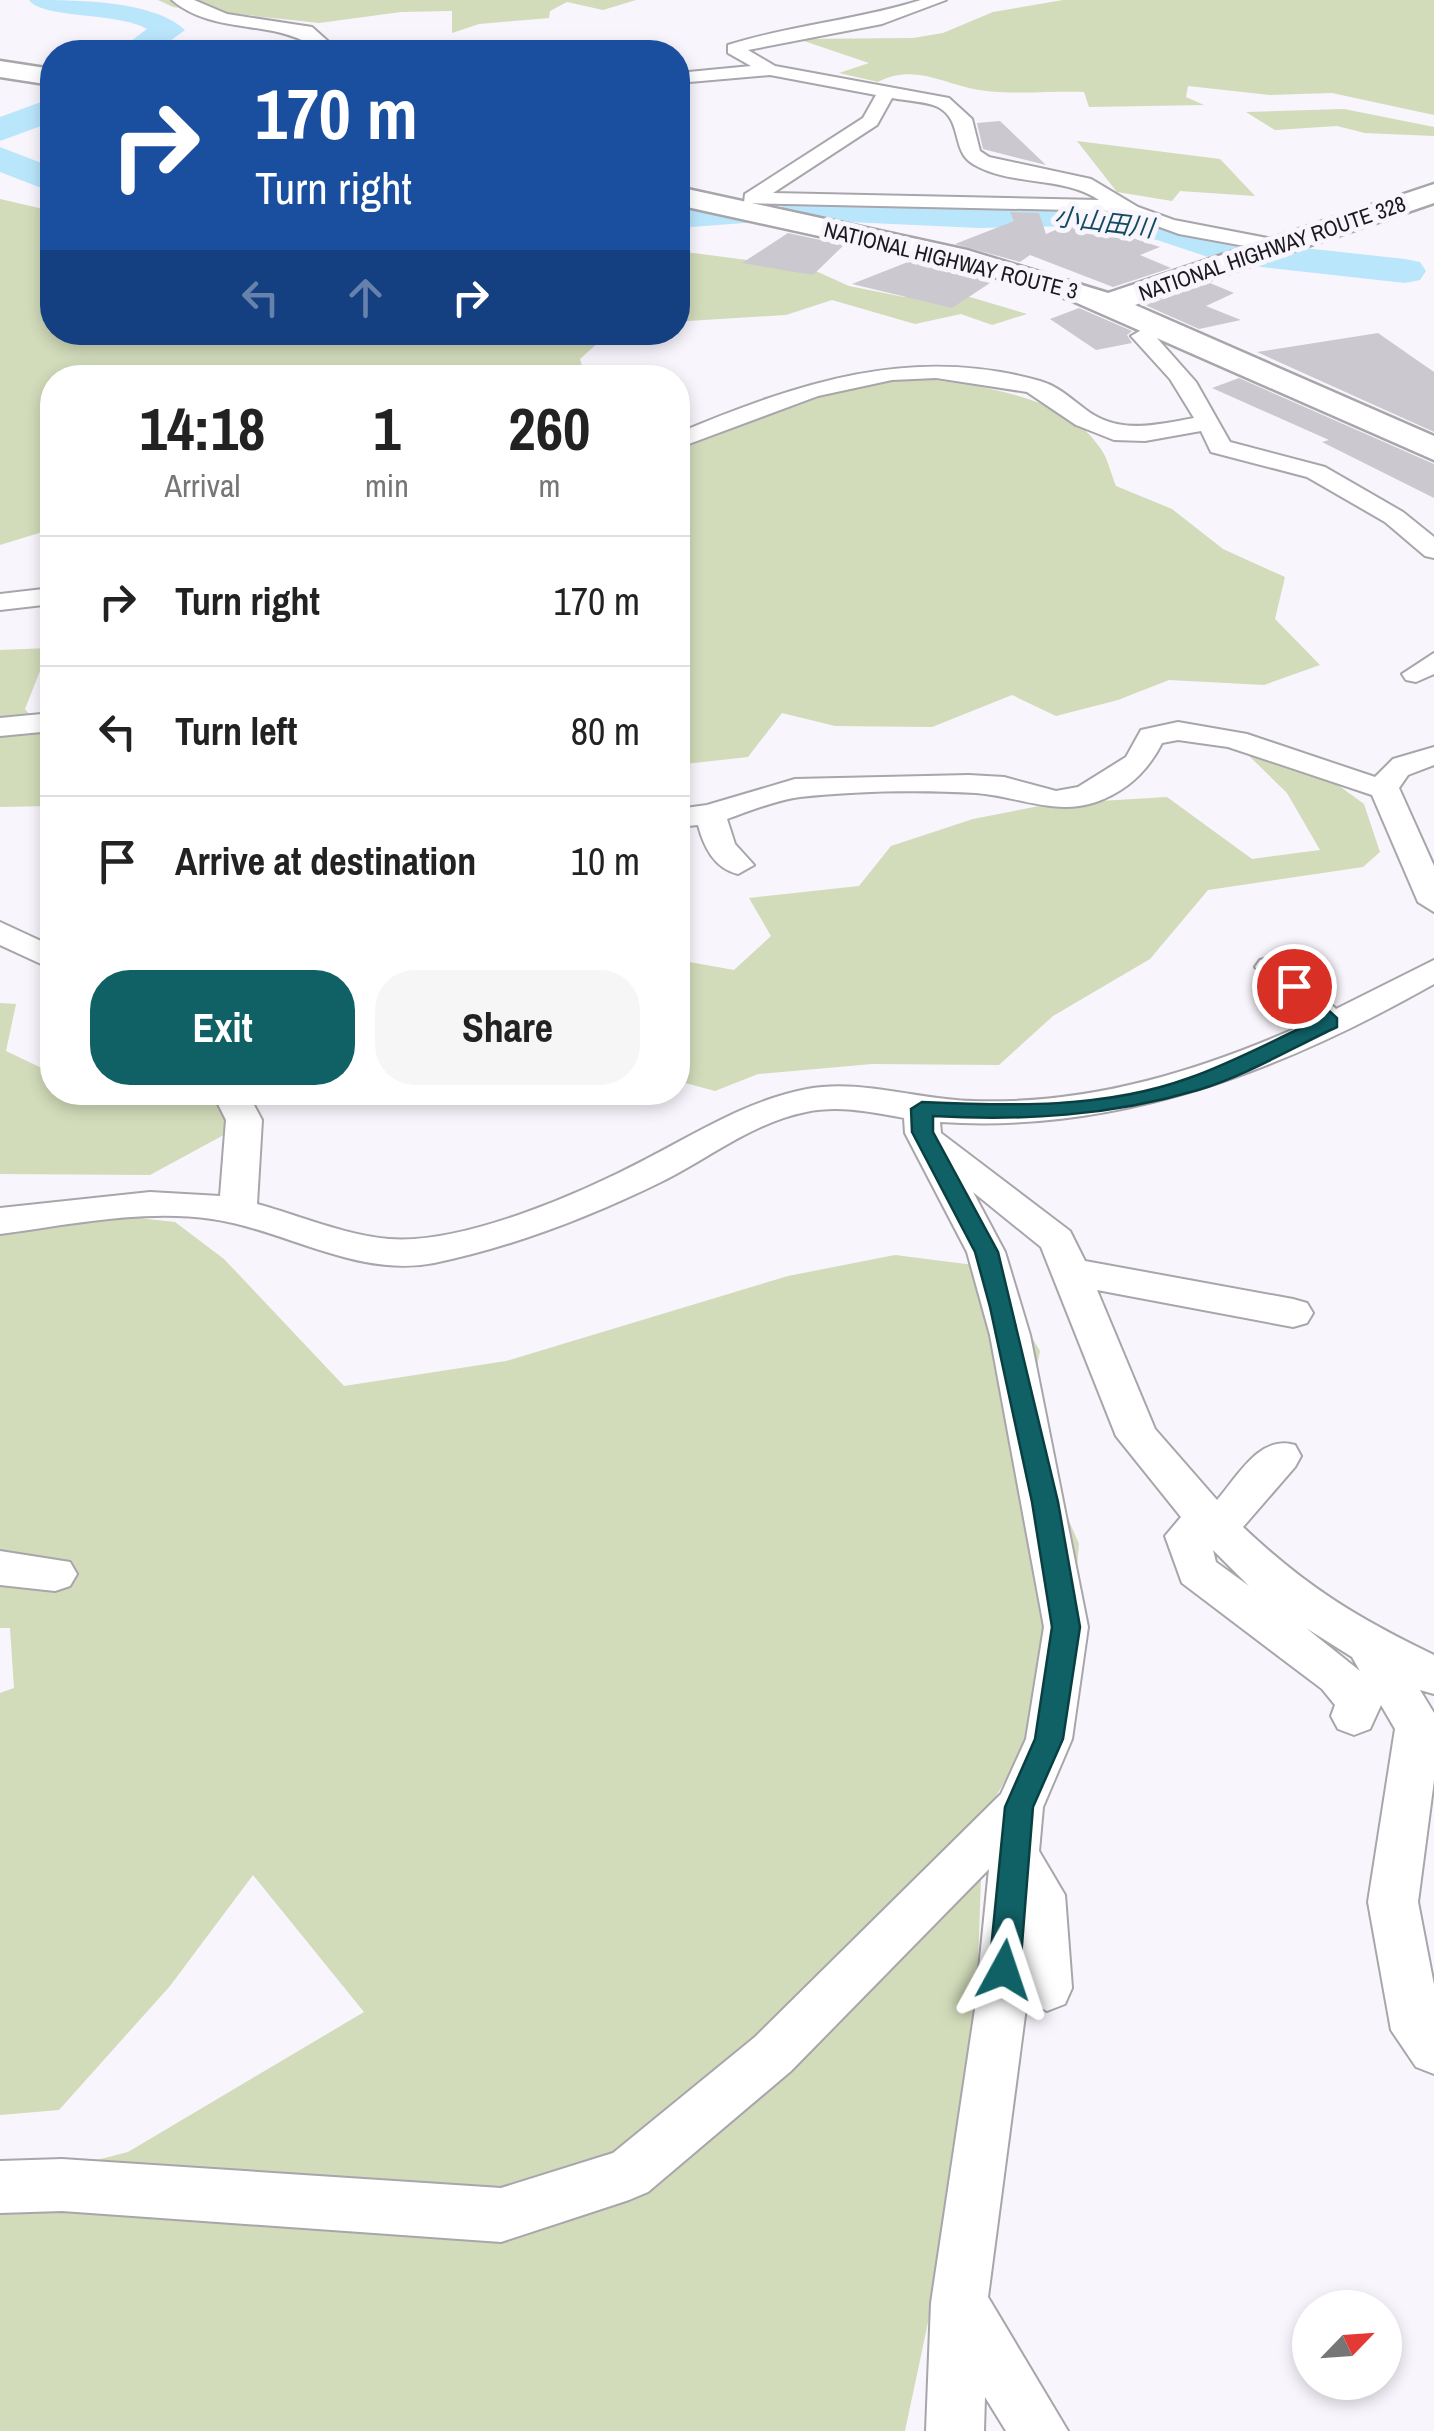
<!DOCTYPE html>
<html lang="en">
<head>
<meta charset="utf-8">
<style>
	:root { --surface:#fff; --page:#f6f6f6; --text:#222; --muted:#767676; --line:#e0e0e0; --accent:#106166 }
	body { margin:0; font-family:"Archivo Narrow","Noto Sans JP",sans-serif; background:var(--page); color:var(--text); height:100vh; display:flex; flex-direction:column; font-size:38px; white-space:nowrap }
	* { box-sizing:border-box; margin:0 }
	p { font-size:32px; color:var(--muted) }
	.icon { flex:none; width:55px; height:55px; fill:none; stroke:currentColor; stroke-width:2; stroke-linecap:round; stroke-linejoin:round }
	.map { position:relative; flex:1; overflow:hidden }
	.side { position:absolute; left:40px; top:365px; width:650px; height:740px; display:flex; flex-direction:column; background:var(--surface); border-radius:40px; box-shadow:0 5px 15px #0003 }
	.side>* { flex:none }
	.top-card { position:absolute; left:40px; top:40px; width:650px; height:305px; border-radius:40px; box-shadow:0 5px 15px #0003; background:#1a4fa0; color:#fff; overflow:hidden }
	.needle { width:65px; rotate:65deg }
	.controls { position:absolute; left:1292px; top:2290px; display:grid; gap:20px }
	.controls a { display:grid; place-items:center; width:110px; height:110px; border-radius:50%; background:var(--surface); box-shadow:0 5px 15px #0003; font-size:50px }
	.pin { position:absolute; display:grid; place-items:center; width:85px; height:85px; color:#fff; margin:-42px; border:5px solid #fff; border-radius:50%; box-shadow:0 2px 10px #0007 }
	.me { position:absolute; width:110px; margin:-55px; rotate:5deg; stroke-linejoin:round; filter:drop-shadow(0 0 8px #0008) }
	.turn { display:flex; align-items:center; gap:35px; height:210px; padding:0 50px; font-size:45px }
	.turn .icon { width:130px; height:130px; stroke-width:2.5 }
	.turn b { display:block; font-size:70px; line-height:85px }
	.lanes { display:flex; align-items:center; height:95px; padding:0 50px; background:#0003; justify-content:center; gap:50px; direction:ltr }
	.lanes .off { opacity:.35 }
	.eta { display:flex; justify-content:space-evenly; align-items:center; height:170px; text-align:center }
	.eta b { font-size:60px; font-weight:800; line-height:70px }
	.cta { display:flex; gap:20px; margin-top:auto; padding:20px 50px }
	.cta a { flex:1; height:115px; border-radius:40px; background:var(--accent); color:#fff; font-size:40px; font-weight:800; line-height:115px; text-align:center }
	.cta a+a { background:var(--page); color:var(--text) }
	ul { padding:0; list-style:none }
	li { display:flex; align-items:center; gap:30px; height:130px; padding:0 50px; border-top:2px solid var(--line) }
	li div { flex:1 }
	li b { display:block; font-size:38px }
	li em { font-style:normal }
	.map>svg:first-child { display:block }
</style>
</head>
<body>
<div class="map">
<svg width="1434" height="2431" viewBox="0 0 1434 2431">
	<rect width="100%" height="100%" fill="#f8f5fc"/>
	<g fill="#d2dbba">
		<polygon points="158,0 636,0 603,10 567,2 550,11 549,18 479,24 452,33 452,11 401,12 319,23 173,7"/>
		<path d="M1063,0h371v115l-102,-22 -62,2 -82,-9 -2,11 18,8 -115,2 -5,-15c-34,-1 -72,3 -105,-2 -35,-6 -66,-27 -101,-8l-39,-9 30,-10 -71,-24 115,-1 30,-5 50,-21z"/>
		<polygon points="1344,109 1434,127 1434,136 1365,133 1337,126 1275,130 1246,112"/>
		<polygon points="1077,141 1220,159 1255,196 1180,191 1172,201 1117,192"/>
		<polygon points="0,199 52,211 52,332 609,333 580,359 585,377 52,378 52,529 0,545"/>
		<polygon points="678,251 809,268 849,286 904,297 970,297 1027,314 992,325 961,314 915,324 832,300 786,315 688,321 678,317"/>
		<path d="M906,376c62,10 156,14 195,73 7,10 10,25 15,37l56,23 51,40 62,28 -10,42 45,46 -56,20 -95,-5 -51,20 -62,16 -44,-21 -80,32 -97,-1 -53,-13 -34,44 -63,7 -7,-21v-300l124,-43z"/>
		<polygon points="49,648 25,709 37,724 52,723 52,806 0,807 0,650"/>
		<polygon points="1244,751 1327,777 1364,804 1380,852 1363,867 1208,890 1150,959 1053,1016 999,1065 872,1064 758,1074 715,1091 678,1081 678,960 734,970 771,936 749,898 859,886 891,846 973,819 1050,804 1167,797 1252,859 1320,850 1287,793"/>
		<polygon points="0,1003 16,1004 6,1051 52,1073 52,1092 161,1093 220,1102 231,1131 150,1175 0,1174"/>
		<polygon points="92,1213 175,1222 224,1259 344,1386 506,1361 788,1276 895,1255 990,1267 1040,1351 1026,1421 1079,1544 1068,1671 983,1819 973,2110 905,2431 0,2431 0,2185 128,2152 364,2012 253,1875 170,1986 59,2110 0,2115 0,1693 14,1688 10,1628 0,1628 0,1221"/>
	</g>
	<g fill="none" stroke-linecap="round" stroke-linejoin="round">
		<g fill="#bae6fb" fill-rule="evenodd">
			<path d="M29,0c47,0 124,0 156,30l-30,22h-39l31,-23c-28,-17 -105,-10 -118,-29z"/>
			<polygon points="52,98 52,122 0,141 0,117"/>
			<polygon points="0,147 52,167 52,192 0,172"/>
			<polygon points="868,196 979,204 1079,202 1166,218 1232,240 1405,259 1420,262 1426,271 1420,280 1405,283 1226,263 1157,240 1079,226 979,228 784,219 778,211 784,203"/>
			<polygon points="744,202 758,206 764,214 758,222 678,228 678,204"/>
		</g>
	</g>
	<g fill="#cbc9cf">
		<polygon points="1000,121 1046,165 983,149 977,123"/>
		<polygon points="1010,212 1039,213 1046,234 1079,220 1160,247 1140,255 1171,268 1113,287 1030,255 1020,262 955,244 1014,221"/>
		<polygon points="788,233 844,245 813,275 742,263"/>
		<polygon points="913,260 959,271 993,281 952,308 852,284"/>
		<polygon points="1210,283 1234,293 1206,306 1241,320 1199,329 1145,305"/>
		<polygon points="1079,308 1132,331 1127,335 1132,343 1096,350 1050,319"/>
		<polygon points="1378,333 1434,372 1434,432 1257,352"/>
		<polygon points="1239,378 1434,464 1434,498 1322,442 1329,440 1212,388"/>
	</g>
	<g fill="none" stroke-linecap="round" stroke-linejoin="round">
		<defs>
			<g id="street">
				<path d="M172,0h22l33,14 85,13 28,25h-19c-42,-35 -106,-15 -149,-52z"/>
				<path d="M921,0h25l-64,24 -134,26 27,16 174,32 23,21 8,32 9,6 102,22 47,28 36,13 109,21 10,6 -10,6 -104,-19 -63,-23 -372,-8 1,-9 118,-76 13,-23 -106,-20 -92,8v-10l73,-7 -23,-13v-8c63,-20 130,-25 193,-45zM892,98c14,3 34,3 46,9 25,13 13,44 35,57 39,23 88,11 126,36l-326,-7 104,-68z"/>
				<path d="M1163,318l11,7 -18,12 40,45 34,60 95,25 78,45 31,25v21l-9,-2 -40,-34 -78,-45 -96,-25 -10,-21 -56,10 -31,-1 -38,-15 -49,-33 -91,-14 -44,2 -74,16 -140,52v-15c118,-49 233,-89 362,-52 18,5 30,17 45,28 33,26 71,16 109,9l-24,-39 -39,-43z"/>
				<polygon points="52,588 52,604 0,610 0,594"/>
				<polygon points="1434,653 1434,674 1416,682 1406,680 1402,674"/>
				<polygon points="52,713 52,731 0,736 0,718"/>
				<path d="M1178,722l69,12 128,43 18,-18 41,-12v18l-26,10 -9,13 35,78v46l-16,-10 -46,-107 -144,-48 -50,-7 -16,3c-14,28 -35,48 -66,59 -41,14 -79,-6 -120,-9 -56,-3 -120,-2 -176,4 -24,3 -50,14 -73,22l8,25 19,21 -16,9c-24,-6 -34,-27 -40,-49l-20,2v-18l29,-4 88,-26 174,-4 35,2 52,14 22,-4 48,-30 15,-27z"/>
				<polygon points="0,922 52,946 52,969 0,945"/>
				<path d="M1272,957l12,3 52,49 98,-49v24c-152,86 -316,150 -494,138l1,11 129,98 15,30 208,38 14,4 6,10 -6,10 -14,4 -196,-37 58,139 62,71c21,-24 43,-66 78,-55l6,11 -6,11 -52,60c62,59 114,91 191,128v39l-14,-4 14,23v67l-16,122 16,83v89l-18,-7 -25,-37 -23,-128 27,-173 -14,-24 -11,24 -16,6 -16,-6 -7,-13 4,-11 -13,-16 -140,-106 -17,-47 16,-19 -65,-81 -75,-189 -68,-55 32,60 25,83 58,292 -16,112 -29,68 -4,44 26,44 7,93 -7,16 -18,7 -20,-11 -39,297 80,134h-62l-21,-34 -1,34h-58l5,-128 44,-294 14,-140 -198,202 -143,121 -19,8 -128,42 -439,-31 -62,2v-52l62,-2 439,29 112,-35 142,-116 246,-243 25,-55 18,-112 -54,-292 -23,-83 -62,-119 -1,-15c-33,-6 -65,-13 -98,-6 -52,10 -97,46 -143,69 -71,35 -151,66 -229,82 -77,15 -148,-33 -222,-44 -70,-10 -143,6 -212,15v-26l150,-16 70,4 6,-76 -14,-28h35l15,28 -5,84c44,12 87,31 132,35 74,6 193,-46 259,-81 52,-27 101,-58 159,-69 54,-10 112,11 166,12 119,4 230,-31 337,-79l-55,-55 5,-7zM1213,1550l36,36 -33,-24zM1306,1628l46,29 8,14z"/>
				<polygon points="0,1551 70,1562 77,1574 70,1586 55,1591 0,1585"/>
			</g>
			<g id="highway">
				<polygon points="0,61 52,69 52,85 0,77"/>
				<polygon points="1434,184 1434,203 1135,305 1434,436 1434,460 1068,299 960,267 678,205 678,187 967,250 1108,293"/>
			</g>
		</defs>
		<use href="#street" stroke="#a8a5ab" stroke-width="4"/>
		<use href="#highway" stroke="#a8a5ab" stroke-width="5"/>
		<use href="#street" fill="#fff" fill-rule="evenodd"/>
		<use href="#highway" fill="#fff" fill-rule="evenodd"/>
	</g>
	<path fill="#106166" stroke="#0a3f42" stroke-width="2.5" d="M1294,979l43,39v9c-45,21 -92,49 -139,63 -88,26 -175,31 -265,26v16l65,120 60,250 22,125 -17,112 -30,68 -13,163 -5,10 -11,4 -10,-4 -5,-10 16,-163 30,-68 17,-112 -20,-125 -42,-195 -15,-55 -63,-120 -1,-23 11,-7c88,4 182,7 267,-24 43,-15 85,-38 127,-57l-19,-15 -13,-20z"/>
	<g text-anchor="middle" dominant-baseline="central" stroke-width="10" stroke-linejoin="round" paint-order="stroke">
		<g font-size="22" fill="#1b1a1c" stroke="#f8f5fc">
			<text transform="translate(1272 248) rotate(-19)">NATIONAL HIGHWAY ROUTE 328</text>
			<text transform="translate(951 260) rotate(14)">NATIONAL HIGHWAY ROUTE 3</text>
		</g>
		<g font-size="25" font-style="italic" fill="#124a60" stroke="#f8f5fc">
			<text transform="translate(1104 222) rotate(7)">小山田川</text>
		</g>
	</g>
</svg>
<div class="controls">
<a><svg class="needle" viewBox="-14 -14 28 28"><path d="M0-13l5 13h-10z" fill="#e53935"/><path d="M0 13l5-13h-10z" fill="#767676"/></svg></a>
</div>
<div class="pin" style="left:1294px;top:986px;background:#d93025"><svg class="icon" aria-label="arrive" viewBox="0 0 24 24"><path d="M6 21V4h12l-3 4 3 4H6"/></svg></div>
<svg class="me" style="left:1004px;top:1970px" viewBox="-20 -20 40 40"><path d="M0-17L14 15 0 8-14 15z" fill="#106166" stroke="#fff" stroke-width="4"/></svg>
<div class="top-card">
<div class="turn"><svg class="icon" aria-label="right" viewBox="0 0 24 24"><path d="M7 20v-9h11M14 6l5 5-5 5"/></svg><div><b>170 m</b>Turn right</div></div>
<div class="lanes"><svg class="icon off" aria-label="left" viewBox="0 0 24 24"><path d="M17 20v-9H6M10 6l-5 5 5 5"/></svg><svg class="icon off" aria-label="ahead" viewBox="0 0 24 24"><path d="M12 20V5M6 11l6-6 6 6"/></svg><svg class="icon" aria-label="right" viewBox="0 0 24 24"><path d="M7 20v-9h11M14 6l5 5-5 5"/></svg></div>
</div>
<section class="side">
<div class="eta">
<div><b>14:18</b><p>Arrival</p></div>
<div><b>1</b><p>min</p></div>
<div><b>260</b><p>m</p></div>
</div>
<ul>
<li><svg class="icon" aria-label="right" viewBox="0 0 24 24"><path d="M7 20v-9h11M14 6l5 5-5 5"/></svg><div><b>Turn right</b></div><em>170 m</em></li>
<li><svg class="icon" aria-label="left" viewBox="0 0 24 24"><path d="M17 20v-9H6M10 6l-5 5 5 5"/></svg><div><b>Turn left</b></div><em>80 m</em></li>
<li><svg class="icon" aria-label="arrive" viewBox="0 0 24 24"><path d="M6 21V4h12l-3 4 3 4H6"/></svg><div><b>Arrive at destination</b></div><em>10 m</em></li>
</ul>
<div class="cta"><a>Exit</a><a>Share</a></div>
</section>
</div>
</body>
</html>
